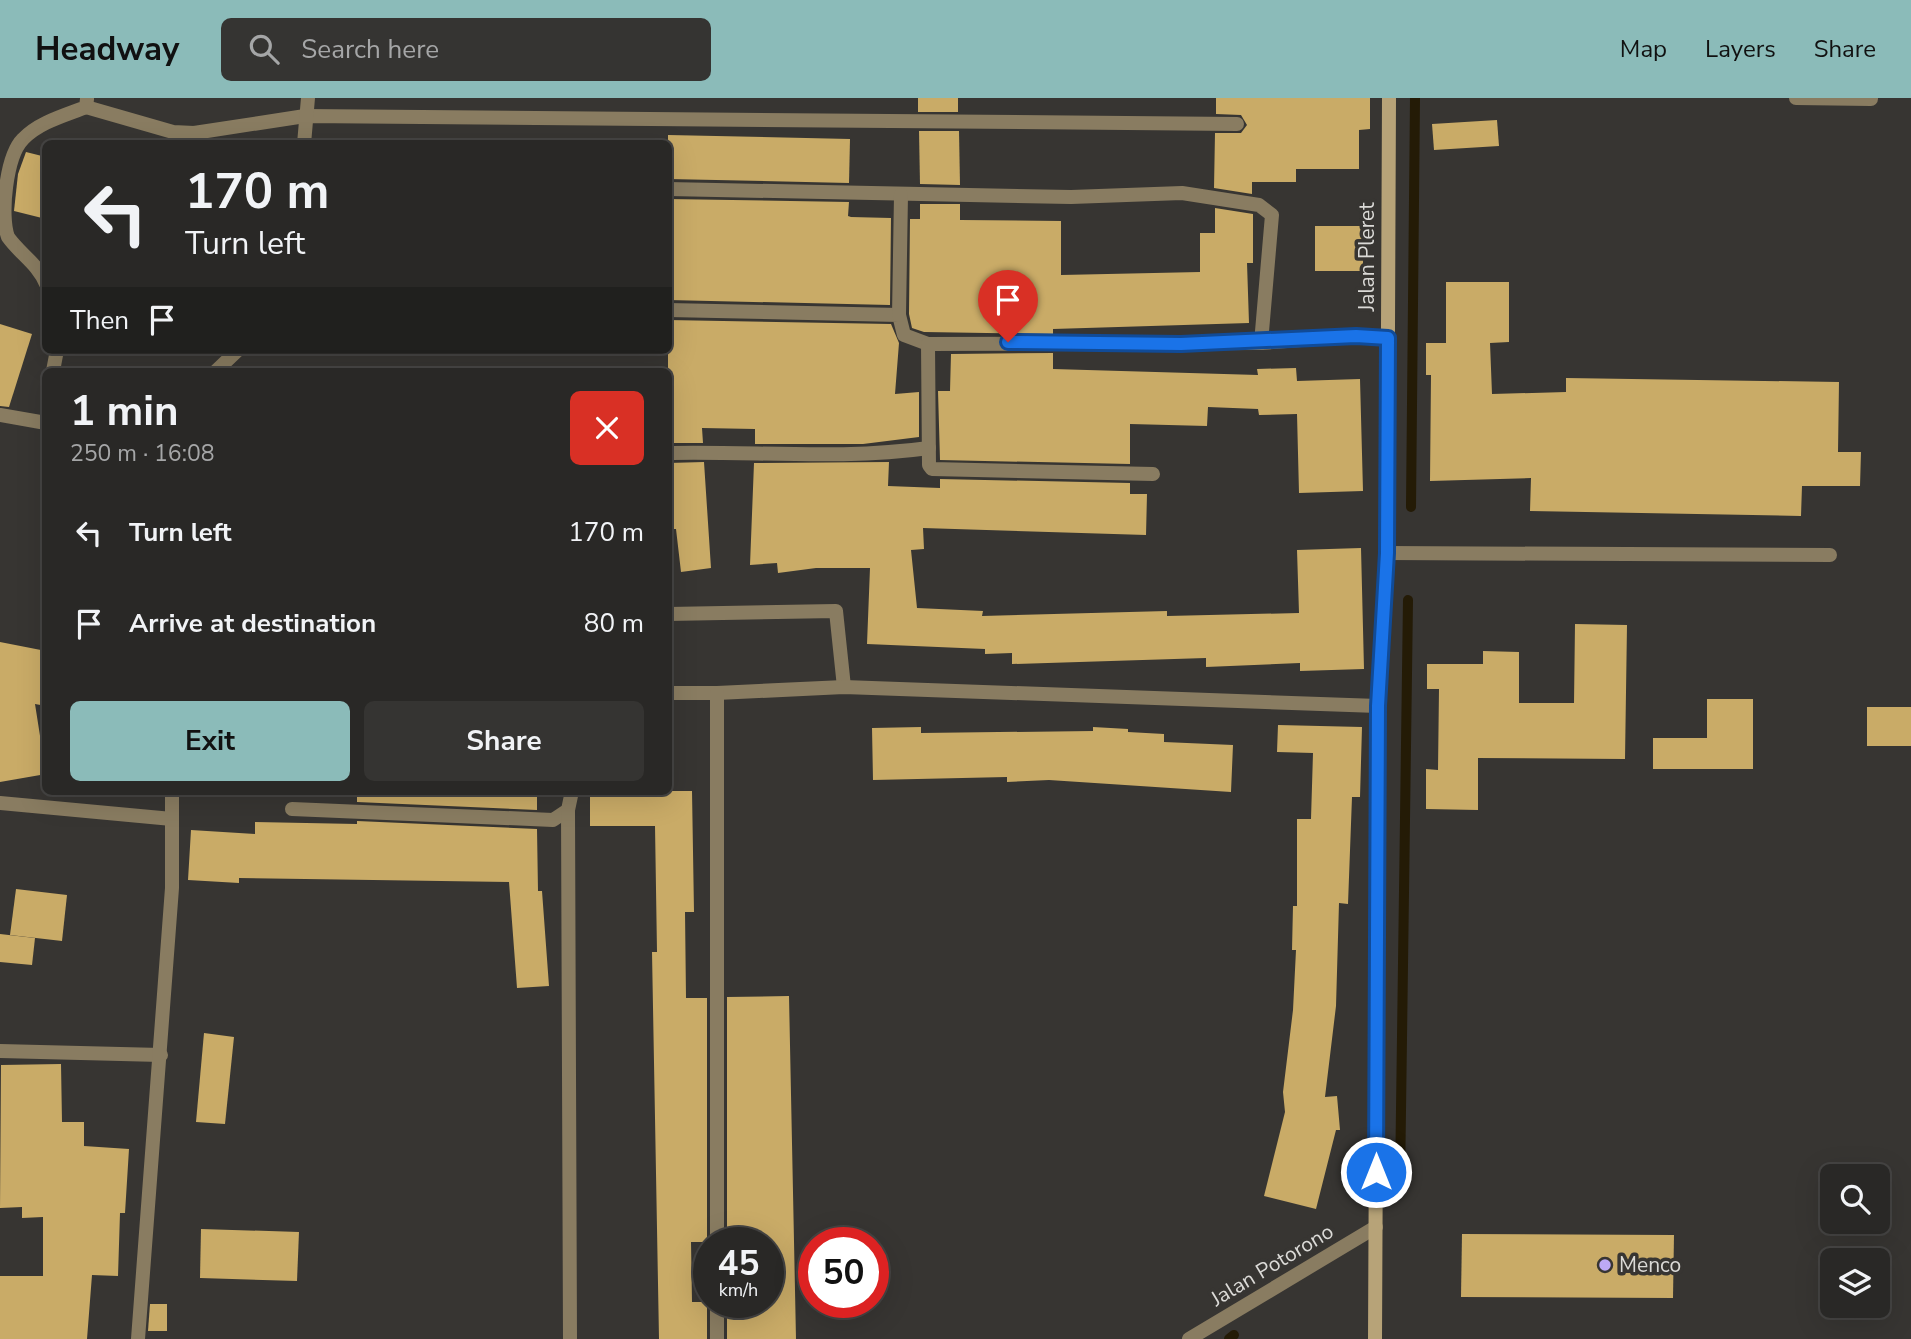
<!DOCTYPE html>
<html lang="en">
<head>
<meta charset="utf-8">
<style>
	:root { --surface:#292826; --page:#353432; --text:#f1f3f6; --muted:#a5a6a7; --line:#454443; --accent:#8bbbb9 }
	body { margin:0; font-family:"Nunito Sans",sans-serif; background:var(--page); color:var(--text); height:100vh; display:flex; flex-direction:column; font-size:26px; white-space:nowrap }
	* { box-sizing:border-box; margin:0 }
	p { font-size:23px; color:var(--muted) }
	.icon { flex:none; width:38px; height:38px; fill:none; stroke:currentColor; stroke-width:2; stroke-linecap:round; stroke-linejoin:round }
	.map { position:relative; flex:1; overflow:hidden }
	.panel { position:absolute; left:42px; top:270px; width:630px; height:427px; display:flex; flex-direction:column; background:var(--surface); border-radius:10px; box-shadow:0 7px 28px #0002,0 0 0 2px var(--line) }
	.panel>* { flex:none }
	.guide { position:absolute; left:42px; top:42px; width:630px; height:214px; border-radius:10px; box-shadow:0 7px 28px #0002,0 0 0 2px var(--line); background:#292826; color:var(--text); overflow:hidden }
	.tools { position:absolute; left:1820px; top:1066px; display:grid; gap:14px }
	.tools a { display:grid; place-items:center; width:70px; height:70px; border-radius:10px; background:var(--surface); box-shadow:0 7px 28px #0002,0 0 0 2px var(--line); font-size:35px }
	.speed { position:absolute; left:693px; top:1129px; display:flex; gap:14px; font-size:35px; font-weight:700; text-align:center }
	.speed>* { display:grid; place-content:center; width:91px; height:91px; border-radius:50%; background:var(--surface); box-shadow:0 7px 28px #0002,0 0 0 2px var(--line); line-height:1 }
	.speed small { font-size:18px; font-weight:400 }
	.speed .limit { border:10px solid #d22; background:#fff; color:#111 }
	.pin { position:absolute; display:grid; place-items:center; width:60px; height:60px; color:#fff; margin:-72px -30px; border-radius:50% 50% 50% 0; rotate:-45deg; box-shadow:0 0 7px #0007 }
	.pin .icon { rotate:45deg }
	.me { position:absolute; width:77px; margin:-38px; rotate:0deg; stroke-linejoin:round; filter:drop-shadow(0 0 5px #0008) }
	.turn { display:flex; align-items:center; gap:24px; height:147px; padding:0 28px; font-size:32px }
	.turn .icon { width:91px; height:91px; stroke-width:2.5 }
	.turn b { display:block; font-size:49px; line-height:60px }
	.then { display:flex; align-items:center; height:66px; padding:0 28px; background:#0003; gap:14px; font-size:26px }
	.round { display:grid; place-items:center; flex:none; width:74px; height:74px; border-radius:10px; background:var(--page) }
	.head { display:flex; align-items:center; justify-content:space-between; height:119px; padding:0 28px }
	h1 { font-size:42px; font-weight:700; line-height:52px }
	.action { display:flex; gap:14px; margin-top:auto; padding:14px 28px }
	.action a { flex:1; height:80px; border-radius:10px; background:var(--accent); color:#111; font-size:28px; font-weight:700; line-height:80px; text-align:center }
	.action a+a { background:var(--page); color:var(--text) }
	ul { padding:0; list-style:none }
	li { display:flex; align-items:center; gap:21px; height:91px; padding:0 28px }
	li div { flex:1 }
	li b { display:block; font-size:26px }
	li em { font-style:normal }
	header { display:flex; align-items:center; gap:42px; box-sizing:border-box; height:98px; padding:0 35px; background:var(--accent); color:#111 }
	header strong { font-size:33px }
	nav { display:flex; gap:38px; margin-inline-start:auto; font-size:24px }
	.search { width:490px; height:63px; background:var(--page); display:flex; align-items:center; gap:18px; box-sizing:border-box; padding:0 24px; border-radius:10px; color:var(--muted); font-size:26px }
	.map>svg:first-child { display:block }
</style>
</head>
<body>
<header>
<strong>Headway</strong>
<div class="search"><svg class="icon" aria-label="search" viewBox="0 0 24 24"><circle cx="10" cy="10" r="6"/><path d="M15 15l6 6"/></svg>Search here</div>
<nav><a>Map</a><a>Layers</a><a>Share</a></nav>
</header>
<div class="map">
<svg width="1911" height="1241" viewBox="0 0 1911 1241">
	<rect width="100%" height="100%" fill="#373532"/>
	<g fill="none" stroke-linecap="round" stroke-linejoin="round">
		<g stroke="#241b06" stroke-width="10">
			<polyline points="1411,409 1415,0"/>
			<polyline points="1400,1085 1408,502"/>
			<polyline points="1229,1241 1234,1237"/>
		</g>
	</g>
	<g fill="#c9ab67">
		<rect x="918" y="0" width="40" height="14"/>
		<polygon points="1216,0 1370,0 1370,31 1359,32 1359,71 1296,71 1296,84 1252,84 1252,96 1214,90 1215,35 1241,35 1247,27 1241,17 1216,16"/>
		<polygon points="1497,22 1499,48 1434,52 1432,26"/>
		<polygon points="919,33 959,33 960,87 920,86"/>
		<polygon points="668,37 850,41 849,85 668,81"/>
		<polygon points="26,54 46,59 46,121 14,113 18,76"/>
		<polygon points="668,101 849,104 848,118 851,119 891,120 890,207 668,202"/>
		<polygon points="920,106 960,106 960,122 1061,123 1061,177 1200,174 1200,135 1215,135 1215,110 1253,116 1253,165 1247,165 1249,225 1053,231 1053,236 924,234 912,230 909,216 910,121 920,121"/>
		<rect x="1315" y="128" width="48" height="45"/>
		<polygon points="1446,184 1509,184 1509,244 1490,245 1492,296 1566,294 1566,280 1839,284 1838,354 1861,354 1860,388 1802,388 1801,418 1530,413 1531,380 1430,383 1431,277 1426,277 1426,245 1446,245"/>
		<polygon points="668,222 891,226 899,245 895,296 919,294 919,339 863,346 755,346 755,331 702,330 703,345 668,345"/>
		<polygon points="0,226 32,236 9,309 0,308"/>
		<polygon points="1053,255 1053,271 1258,277 1257,271 1296,270 1297,283 1360,281 1363,393 1299,395 1297,316 1259,317 1258,311 1208,309 1207,328 1130,326 1130,366 940,362 938,293 950,293 951,256"/>
		<polygon points="704,364 711,470 681,474 676,431 668,431 668,365"/>
		<polygon points="889,364 888,388 940,390 940,381 1130,385 1130,396 1147,396 1146,437 923,430 924,451 911,452 917,510 983,513 982,518 1167,513 1167,518 1299,515 1297,452 1361,450 1364,571 1300,573 1300,565 1206,569 1206,560 1012,566 1012,555 985,556 985,551 867,546 870,470 816,470 778,475 777,465 750,467 754,365"/>
		<polygon points="1575,526 1627,527 1625,661 1478,660 1478,712 1426,711 1426,671 1438,672 1439,591 1427,591 1427,566 1483,566 1483,553 1519,554 1519,605 1574,605"/>
		<polygon points="0,544 46,553 46,608 35,606 46,676 0,684"/>
		<polygon points="1707,601 1753,601 1753,671 1653,671 1653,640 1707,640"/>
		<rect x="1867" y="609" width="44" height="39"/>
		<polygon points="1278,627 1362,629 1360,699 1352,699 1348,806 1339,805 1336,908 1325,999 1337,998 1340,1032 1336,1032 1316,1111 1264,1098 1285,1014 1283,994 1293,912 1296,852 1292,852 1293,808 1297,808 1297,721 1311,721 1313,655 1277,654"/>
		<polygon points="921,629 921,635 1093,633 1093,629 1128,631 1128,634 1164,636 1164,644 1233,647 1231,694 1049,682 1007,684 1007,679 873,682 872,630"/>
		<polygon points="357,693 537,693 537,712 357,704"/>
		<polygon points="590,693 692,693 694,814 685,814 686,900 707,900 707,1144 691,1144 692,1204 707,1204 707,1241 659,1241 652,854 657,854 655,728 590,728"/>
		<polygon points="357,723 537,731 538,793 542,793 549,888 517,890 509,784 239,780 239,785 188,782 191,732 255,736 255,724 357,726"/>
		<polygon points="16,791 67,797 62,843 10,837"/>
		<polygon points="0,836 35,840 32,867 0,864"/>
		<polygon points="789,898 796,1241 727,1241 727,1204 768,1204 768,1144 727,1144 727,899"/>
		<polygon points="204,935 234,939 225,1026 196,1024"/>
		<polygon points="61,966 62,1024 84,1024 84,1048 129,1051 125,1115 120,1115 118,1178 92,1177 87,1241 0,1241 0,1178 43,1178 43,1119 22,1120 22,1109 0,1110 1,967"/>
		<polygon points="201,1131 299,1134 297,1183 200,1180"/>
		<polygon points="1462,1136 1674,1137 1673,1200 1461,1199"/>
		<polygon points="150,1206 167,1206 167,1233 148,1233"/>
	</g>
	<g fill="none" stroke-linecap="round" stroke-linejoin="round">
		<g stroke="#897c61" stroke-width="14">
			<polyline points="1796,0 1871,1"/>
			<polyline points="86,9 173,34 194,35 305,18 1237,26"/>
			<polyline points="304,46 308,0"/>
			<polyline points="668,91 1071,99 1182,95 1259,107 1272,117 1261,245"/>
			<path d="M46,186c-8,-20 -26,-30 -38,-47 -8,-21 -2,-81 15,-98 16,-17 43,-24 63,-32l1,-8"/>
			<polyline points="668,212 899,217 904,237 928,246"/>
			<polyline points="899,217 901,97"/>
			<polyline points="53,273 57,252"/>
			<polyline points="216,273 238,252"/>
			<polyline points="0,317 46,325"/>
			<path d="M668,355c87,-2 174,7 261,-5"/>
			<polyline points="1153,376 932,371 929,367 928,246 1261,245 1356,238 1388,240"/>
			<polyline points="1387,455 1830,457"/>
			<polyline points="668,516 836,513 844,589"/>
			<polyline points="668,595 717,595 844,589 1378,608"/>
			<polyline points="717,595 717,1144"/>
			<polyline points="0,705 172,721"/>
			<polyline points="292,711 553,722 568,712 572,693"/>
			<polyline points="568,712 570,1241"/>
			<polyline points="0,953 161,957"/>
			<polyline points="717,1204 717,1241"/>
			<polyline points="138,1241 172,790 172,693"/>
		</g>
		<polyline stroke="#897c61" stroke-width="14" points="1189,1241 1376,1129"/>
		<polyline stroke="#b7a378" stroke-width="14" points="1375,1241 1378,608 1387,455 1389,0"/>
	</g>
	<g fill="none" stroke-linecap="round" stroke-linejoin="round">
		<defs>
			<polyline id="route" points="1008,244 1181,246 1356,238 1388,240 1387,455 1378,608 1376,1074"/>
		</defs>
		<use href="#route" stroke="#114b97" stroke-width="18"/>
		<use href="#route" stroke="#1a73e8" stroke-width="12"/>
	</g>
	<circle fill="#bda9f5" stroke="#373532" stroke-width="2.5" cx="1605" cy="1167" r="7"/>
	<g text-anchor="middle" dominant-baseline="central" stroke-width="7" stroke-linejoin="round" paint-order="stroke">
		<g font-size="21" fill="#dbdad7" stroke="#373532">
			<text transform="translate(1367 159) rotate(-90)">Jalan Pleret</text>
			<text transform="translate(1272 1167) rotate(-31)">Jalan Potorono</text>
		</g>
		<g font-size="21" fill="#dbdad7" stroke="#373532" text-anchor="start">
			<text x="1619" y="1167">Menco</text>
		</g>
	</g>
</svg>
<div class="tools">
<a><svg class="icon" aria-label="search" viewBox="0 0 24 24"><circle cx="10" cy="10" r="6"/><path d="M15 15l6 6"/></svg></a>
<a><svg class="icon" aria-label="layers" viewBox="0 0 24 24"><path d="M12 4l9 5-9 5-9-5zM3 14l9 5 9-5"/></svg></a>
</div>
<div class="speed"><div>45<small>km/h</small></div><div class="limit">50</div></div>
<div class="pin" style="left:1008px;top:244px;background:#d93025"><svg class="icon" aria-label="arrive" viewBox="0 0 24 24"><path d="M6 21V4h12l-3 4 3 4H6"/></svg></div>
<svg class="me" style="left:1376px;top:1074px" viewBox="-20 -20 40 40"><circle r="17" fill="#1a73e8" stroke="#fff" stroke-width="3"/><path d="M0-11L8 9 0 5-8 9z" fill="#fff"/></svg>
<div class="guide">
<div class="turn"><svg class="icon" aria-label="left" viewBox="0 0 24 24"><path d="M17 20v-9H6M10 6l-5 5 5 5"/></svg><div><b>170 m</b>Turn left</div></div>
<div class="then">Then<svg class="icon" aria-label="arrive" viewBox="0 0 24 24"><path d="M6 21V4h12l-3 4 3 4H6"/></svg></div>
</div>
<section class="panel">
<div class="head"><div><h1>1 min</h1><p>250 m · 16:08</p></div><a class="round" style="background:#d93025;color:#fff"><svg class="icon" aria-label="close" viewBox="0 0 24 24"><path d="M6 6l12 12M18 6L6 18"/></svg></a></div>
<ul>
<li><svg class="icon" aria-label="left" viewBox="0 0 24 24"><path d="M17 20v-9H6M10 6l-5 5 5 5"/></svg><div><b>Turn left</b></div><em>170 m</em></li>
<li><svg class="icon" aria-label="arrive" viewBox="0 0 24 24"><path d="M6 21V4h12l-3 4 3 4H6"/></svg><div><b>Arrive at destination</b></div><em>80 m</em></li>
</ul>
<div class="action"><a>Exit</a><a>Share</a></div>
</section>
</div>
</body>
</html>
